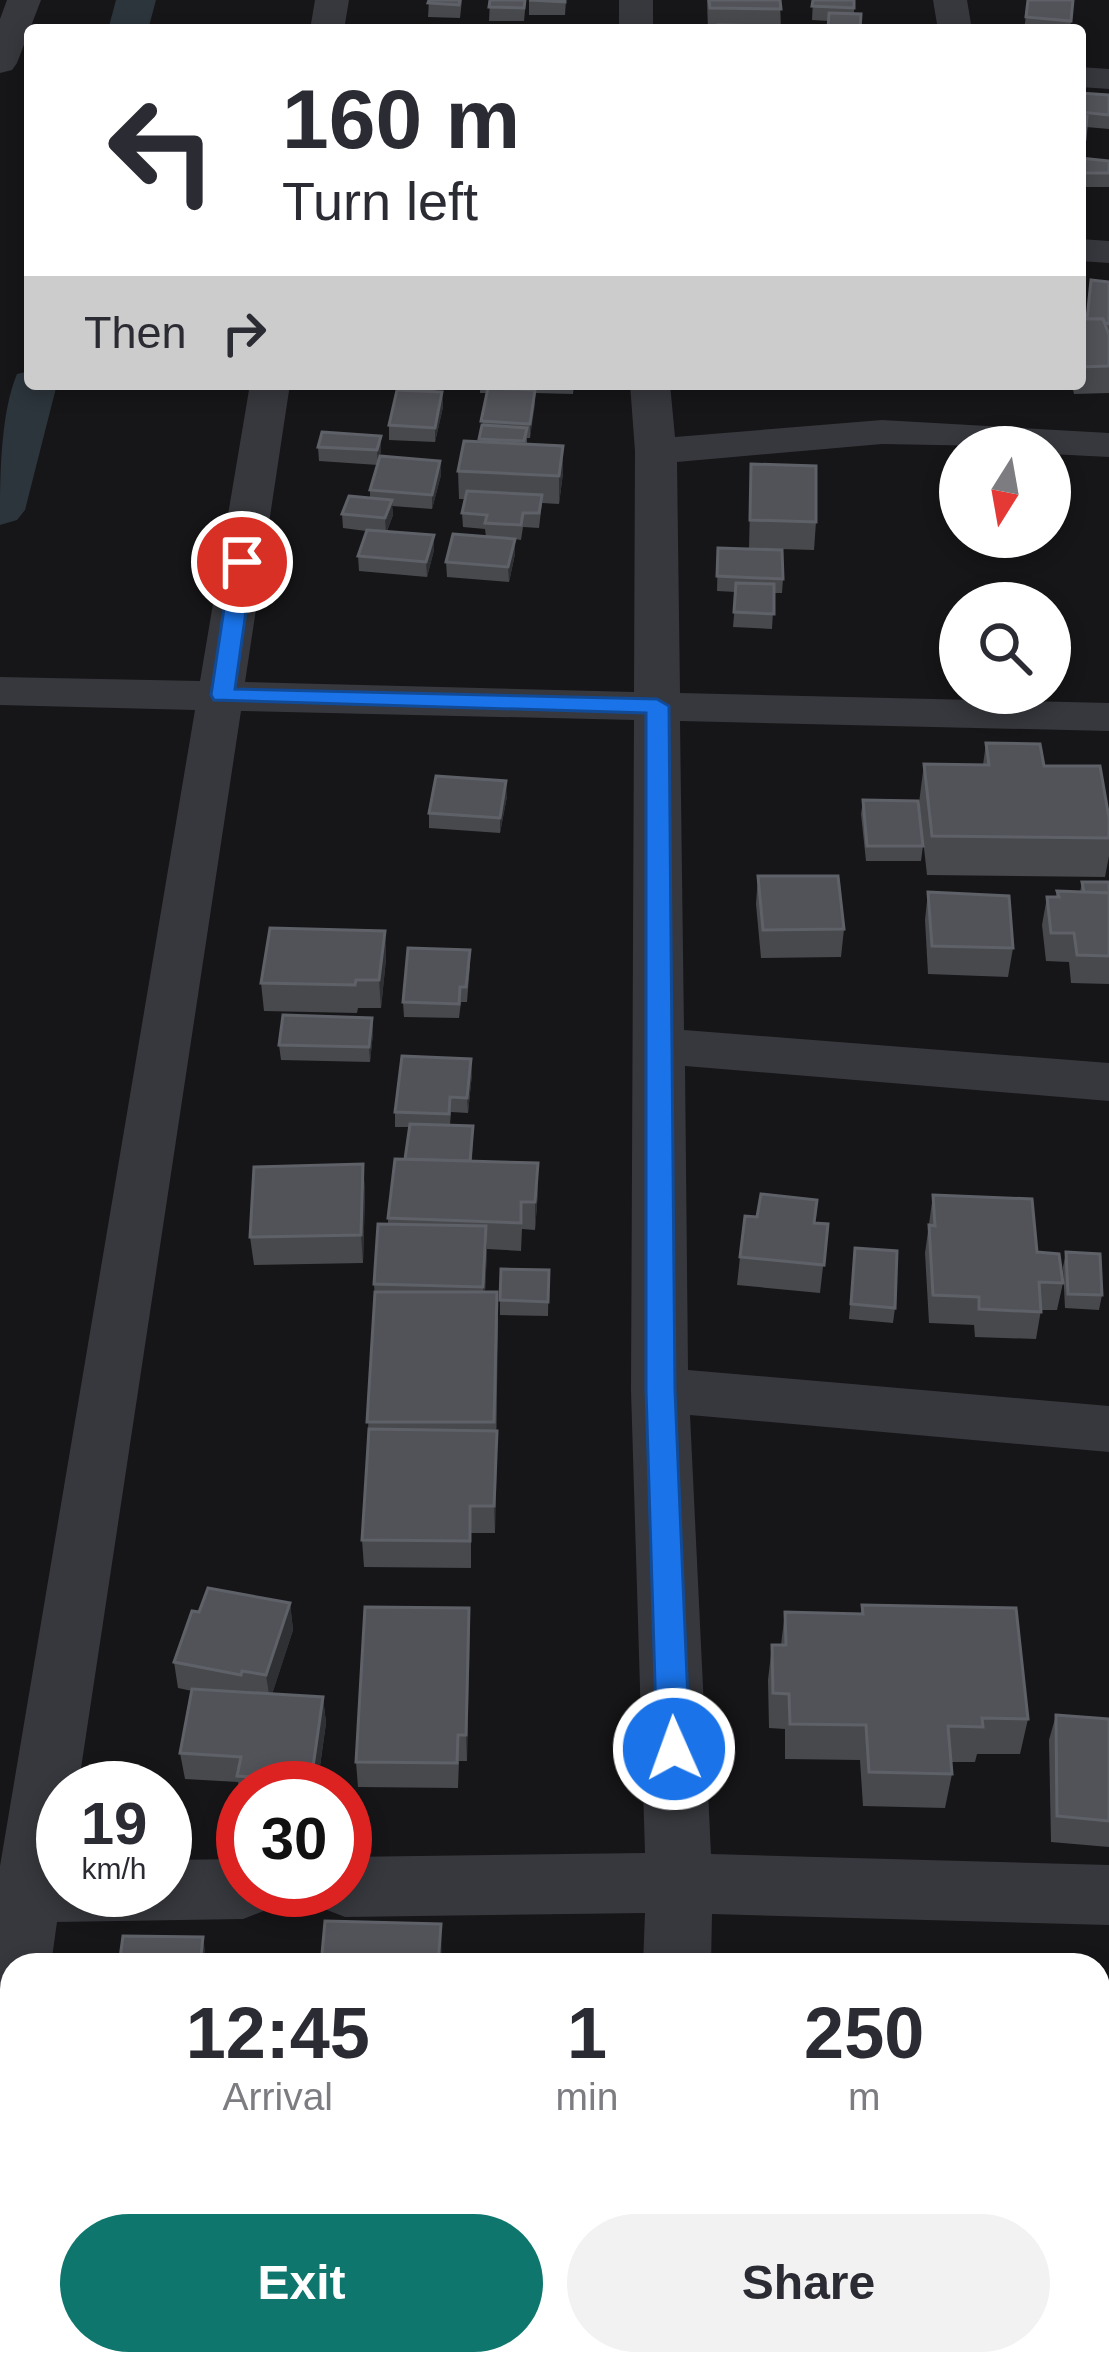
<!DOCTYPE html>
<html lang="en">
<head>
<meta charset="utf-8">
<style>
	:root { --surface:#fff; --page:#f2f2f3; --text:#2b2b33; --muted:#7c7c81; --accent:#0f766e }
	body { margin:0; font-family:Arial,sans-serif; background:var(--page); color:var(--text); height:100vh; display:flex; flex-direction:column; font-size:45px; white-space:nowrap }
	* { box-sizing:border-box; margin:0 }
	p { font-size:39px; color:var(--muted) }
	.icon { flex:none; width:66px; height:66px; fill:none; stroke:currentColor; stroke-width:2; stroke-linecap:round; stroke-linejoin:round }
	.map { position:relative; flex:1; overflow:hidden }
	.panel { position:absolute; left:0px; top:1953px; width:1110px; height:423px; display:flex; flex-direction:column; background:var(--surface); border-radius:36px 36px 0 0; box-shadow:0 6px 18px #0003 }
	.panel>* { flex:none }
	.top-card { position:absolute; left:24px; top:24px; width:1062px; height:366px; border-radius:12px; box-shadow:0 6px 18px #0003; background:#fff; color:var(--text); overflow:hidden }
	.needle { width:78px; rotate:191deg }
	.tools { position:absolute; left:939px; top:426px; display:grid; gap:24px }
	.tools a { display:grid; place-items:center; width:132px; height:132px; border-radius:50%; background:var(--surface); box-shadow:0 6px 18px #0003; font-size:60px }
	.speed { position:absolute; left:36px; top:1761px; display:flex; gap:24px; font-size:60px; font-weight:700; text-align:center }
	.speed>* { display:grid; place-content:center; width:156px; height:156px; border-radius:50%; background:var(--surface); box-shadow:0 6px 18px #0003; line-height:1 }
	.speed small { font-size:30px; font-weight:400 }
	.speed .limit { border:18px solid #d22; background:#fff; color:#111 }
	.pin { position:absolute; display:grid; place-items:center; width:102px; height:102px; color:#fff; margin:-51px; border:6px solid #fff; border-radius:50%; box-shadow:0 3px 12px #0007 }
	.me { position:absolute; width:132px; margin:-66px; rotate:358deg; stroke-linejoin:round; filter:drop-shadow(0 0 9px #0008) }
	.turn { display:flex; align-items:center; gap:42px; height:252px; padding:0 60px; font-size:54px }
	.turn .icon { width:156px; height:156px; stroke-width:2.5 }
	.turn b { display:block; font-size:84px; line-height:102px }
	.then { display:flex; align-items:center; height:114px; padding:0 60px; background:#0003; gap:24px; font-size:45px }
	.eta { display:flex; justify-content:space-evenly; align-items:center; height:204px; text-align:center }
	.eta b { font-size:72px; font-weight:800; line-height:84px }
	.cta { display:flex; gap:24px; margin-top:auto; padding:24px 60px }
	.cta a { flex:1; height:138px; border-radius:72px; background:var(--accent); color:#fff; font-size:48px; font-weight:800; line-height:138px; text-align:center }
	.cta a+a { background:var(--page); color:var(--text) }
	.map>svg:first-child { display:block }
</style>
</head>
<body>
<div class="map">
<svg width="1109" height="2375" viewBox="0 0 1109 2375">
	<rect width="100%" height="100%" fill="#161618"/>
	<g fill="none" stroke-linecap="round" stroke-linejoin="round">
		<g fill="#2c353c" fill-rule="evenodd">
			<polygon points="116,0 156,0 148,30 108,30"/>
			<path d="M30,371v13h27l-32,126 -8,10 -17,5c0,-47 0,-110 17,-151z"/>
		</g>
		<g fill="#37383d" fill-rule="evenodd">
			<polygon points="7,0 41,0 17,63 12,70 0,73 0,19"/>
			<polygon points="315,0 349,0 344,30 310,30"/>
			<rect x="619" y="0" width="34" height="30"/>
			<polygon points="933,0 967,0 972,30 938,30"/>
			<polygon points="1080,67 1109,69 1109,89 1080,87"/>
			<polygon points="1080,239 1109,241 1109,263 1080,261"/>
			<polygon points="250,384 290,384 245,682 634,692 635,451 630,384 670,384 675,437 882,420 1109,433 1109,457 1050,454 1050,447 882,444 677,462 680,693 1109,703 1109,731 680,721 684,1030 1109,1063 1109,1101 685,1066 688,1370 1109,1406 1109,1452 690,1415 711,1854 1109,1865 1109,1925 712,1914 711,1965 643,1965 645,1913 345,1917 322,1908 313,1890 345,1890 345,1857 645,1853 631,1390 634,720 241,711 78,1788 63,1788 63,1890 165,1890 165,1860 243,1859 243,1890 276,1890 266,1910 243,1919 57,1922 51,1965 12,1965 12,2101 0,2106 0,1866 195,710 0,705 0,677 200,681"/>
			<rect x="631" y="2364" width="74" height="11"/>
		</g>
	</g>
	<g fill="#47494d">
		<polygon points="429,0 462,0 460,18 428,17"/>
		<polygon points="490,0 526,0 524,21 489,21"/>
		<polygon points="529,0 566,0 565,15 529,15"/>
		<polygon points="707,0 780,0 781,30 708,30"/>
		<polygon points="813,0 854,0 854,14 828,21 812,20"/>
		<polygon points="1028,0 1073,0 1070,30 1024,30"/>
		<polygon points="1080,93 1109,95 1109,129 1086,127 1083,153 1080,152"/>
		<polygon points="1080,158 1109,161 1109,187 1080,187"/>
		<polygon points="1109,282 1109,393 1074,394 1072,386 1037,386 1036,384 1080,384 1080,319 1086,319"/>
		<polygon points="480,384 527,384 525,390 535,390 535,384 574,384 573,394 535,393 530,438 527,438 527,444 563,446 563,473 559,504 542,503 539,528 523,527 521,540 515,539 515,554 509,582 447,577 446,562 486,537 485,529 463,527 462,513 465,499 459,499 458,471 479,442 482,427 487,393 480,393"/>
		<polygon points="760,384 802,384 801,388"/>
		<polygon points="442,392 443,407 435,442 389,440 389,425"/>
		<polygon points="318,447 381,450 378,465 319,461"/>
		<polygon points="440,461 441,475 432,509 392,506 393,515 387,531 434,535 434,550 427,577 359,571 358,556 366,531 343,528 342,514 370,498 370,490"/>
		<polygon points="751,464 816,522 814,550 749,548"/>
		<polygon points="718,548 783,579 782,593 774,593 772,629 733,627 736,592 717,591"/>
		<polygon points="986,743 1044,766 1109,838 1109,856 1105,877 927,875 919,803 924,764 983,765"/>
		<polygon points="507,796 500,833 429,828 429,813"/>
		<polygon points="863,800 923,846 921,861 866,861 861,814"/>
		<polygon points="758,876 844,929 841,957 761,958 756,904"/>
		<polygon points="1082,882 1109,882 1109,984 1071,983 1069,962 1046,961 1042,925 1047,897 1056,897 1057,891 1080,892"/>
		<polygon points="928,892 1013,948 1008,977 928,974 925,920"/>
		<polygon points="385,931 386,959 381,1008 358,1008 357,1013 264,1011 261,983"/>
		<polygon points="470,965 467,1002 461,1002 459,1018 404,1017 403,1002"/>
		<polygon points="372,1018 373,1033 370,1062 281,1060 279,1045"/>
		<polygon points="472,1074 468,1113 451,1112 450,1125 473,1126 472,1161 538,1191 535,1230 522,1229 521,1251 487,1249 485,1292 498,1319 495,1533 471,1533 471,1568 364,1567 362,1540 375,1300 374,1284 388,1224 388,1218 405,1159 409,1127 395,1127 395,1112"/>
		<polygon points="363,1164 365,1192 363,1263 254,1265 250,1237"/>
		<polygon points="933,1195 1063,1283 1057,1310 1041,1310 1036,1339 975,1337 974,1325 929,1323 925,1253"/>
		<polygon points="815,1223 828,1224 820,1293 737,1285 740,1257"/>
		<polygon points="855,1248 895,1308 893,1323 849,1319"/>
		<polygon points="1066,1252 1102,1295 1099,1310 1065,1308 1063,1267"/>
		<polygon points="549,1270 548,1316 500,1315 500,1300"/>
		<polygon points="290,1603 293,1630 272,1694 323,1697 326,1723 317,1788 243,1788 243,1802 241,1802 238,1782 185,1779 180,1753 192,1691 178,1688 174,1662 199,1612"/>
		<polygon points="862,1605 1028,1719 1020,1754 977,1754 975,1762 951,1762 952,1774 945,1808 863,1806 860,1760 785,1759 785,1729 769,1728 768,1680 772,1645 781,1645 785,1612 861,1614"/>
		<polygon points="469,1608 467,1761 459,1761 458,1788 358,1787 356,1762"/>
		<polygon points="1056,1715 1109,1719 1109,1847 1051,1842 1049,1740"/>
	</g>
	<g fill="#2f3033">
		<polygon points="535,390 535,405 530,438 530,424"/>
		<polygon points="442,392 443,407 435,442 435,428"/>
		<polygon points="381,436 381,450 378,465 377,450"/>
		<polygon points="563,446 563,473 559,504 559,476"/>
		<polygon points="440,461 441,475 432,509 432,495"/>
		<polygon points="392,500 393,515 386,533 385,518"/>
		<polygon points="434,535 434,550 427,577 426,562"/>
		<polygon points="515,539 515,554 509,582 508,567"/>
		<polygon points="506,781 507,796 500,833 500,818"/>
		<polygon points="385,931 386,959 381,1008 379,980"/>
		<polygon points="372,1018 373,1033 370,1062 369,1047"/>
		<polygon points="471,1059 472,1074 468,1113 467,1098"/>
		<polygon points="538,1163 538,1191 535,1230 535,1202"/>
		<polygon points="363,1164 365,1192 363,1263 361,1235"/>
		<polygon points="486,1226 487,1253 484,1314 483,1287"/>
		<polygon points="497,1431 497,1458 495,1533 494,1506"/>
		<polygon points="290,1603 293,1630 270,1701 266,1675"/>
		<polygon points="469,1608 470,1634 467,1761 466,1735"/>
		<polygon points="323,1697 326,1723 317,1788 311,1788 311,1781"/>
		<polygon points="441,1924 442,1965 438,1965"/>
		<polygon points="203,1937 205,1950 204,1965 200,1965"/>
	</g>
	<g fill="#525359" stroke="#5f6168" stroke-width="3">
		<polygon points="429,0 460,0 459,5 428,3"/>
		<polygon points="490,0 525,0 524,8 489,7"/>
		<polygon points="529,0 565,0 565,2"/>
		<polygon points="709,0 780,0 781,9 710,8"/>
		<polygon points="813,0 854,0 854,8 812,6"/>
		<polygon points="1028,0 1073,0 1071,21 1026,17"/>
		<polygon points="829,13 861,14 860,30 828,30"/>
		<polygon points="718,25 780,26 781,30 718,30"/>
		<polygon points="1080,93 1109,95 1109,115 1080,112"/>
		<polygon points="1080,116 1087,116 1085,139 1080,138"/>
		<polygon points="1080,158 1109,161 1109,173 1080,173"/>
		<polygon points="1091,280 1109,282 1109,324 1105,323 1103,319 1087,319"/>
		<polygon points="1080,319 1103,319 1109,335 1109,366 1080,367"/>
		<polygon points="488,388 535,390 530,424 481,421"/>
		<polygon points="397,390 442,392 435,428 389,425"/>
		<polygon points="482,425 527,428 524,441 479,439"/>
		<polygon points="322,432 381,436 377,450 318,447"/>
		<polygon points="464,441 563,446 559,476 458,471"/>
		<polygon points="380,456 440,461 432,495 370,490"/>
		<polygon points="751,464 816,466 816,522 750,520"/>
		<polygon points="467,491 542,495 539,513 523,513 521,525 485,523 487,515 462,513"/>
		<polygon points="349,496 392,500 385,518 342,514"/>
		<polygon points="367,530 434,535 426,562 358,556"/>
		<polygon points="453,534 515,539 508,567 446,562"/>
		<polygon points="718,548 782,550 783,579 717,576"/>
		<polygon points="736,583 774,584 774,614 734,612"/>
		<polygon points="986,743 1040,744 1044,766 1100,766 1109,818 1109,838 932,836 924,764 989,765"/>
		<polygon points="436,776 506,781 500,818 429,813"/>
		<polygon points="863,800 918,801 923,846 867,846"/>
		<polygon points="758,876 838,876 844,929 763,930"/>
		<polygon points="1082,882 1109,882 1109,893 1084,892"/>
		<polygon points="1057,891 1109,893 1109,956 1077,955 1074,933 1051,933 1047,897 1059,897"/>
		<polygon points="928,892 1009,896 1013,948 932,946"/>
		<polygon points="270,928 385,931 379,980 356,980 355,985 261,983"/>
		<polygon points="408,948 470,950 466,987 460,987 459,1004 403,1002"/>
		<polygon points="283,1015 372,1018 369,1047 279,1045"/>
		<polygon points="402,1056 471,1059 467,1098 450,1097 449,1114 395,1112"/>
		<polygon points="410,1124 473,1126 470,1161 405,1159"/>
		<polygon points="395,1159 538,1163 535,1202 521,1202 521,1223 388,1218"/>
		<polygon points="363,1164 361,1235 250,1237 254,1167"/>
		<polygon points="761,1194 817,1200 814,1223 828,1224 824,1265 740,1257 745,1216 757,1217"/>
		<polygon points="933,1195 1032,1199 1037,1252 1059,1254 1063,1283 1039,1282 1041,1312 979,1309 979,1297 933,1295 929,1225 935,1226"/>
		<polygon points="378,1224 486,1226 483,1287 374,1284"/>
		<polygon points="855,1248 897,1251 895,1308 851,1304"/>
		<polygon points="1066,1252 1100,1254 1102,1295 1068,1294"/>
		<polygon points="501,1269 549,1270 548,1302 500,1300"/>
		<polygon points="375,1292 497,1292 494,1422 367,1422"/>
		<polygon points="369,1429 497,1431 494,1506 470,1506 470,1541 362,1540"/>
		<polygon points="208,1588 290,1603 266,1675 242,1671 241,1675 174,1662 192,1611 199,1612"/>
		<polygon points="862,1605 1016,1608 1028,1719 982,1718 983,1727 948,1726 952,1774 869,1772 866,1725 790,1724 789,1694 773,1693 772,1645 786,1645 785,1612 863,1614"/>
		<polygon points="365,1607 469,1608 466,1735 458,1735 457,1763 356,1762"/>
		<polygon points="192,1689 323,1697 311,1781 237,1776 241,1757 180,1753"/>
		<polygon points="1056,1715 1109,1719 1109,1821 1057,1816"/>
		<polygon points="325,1921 441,1924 438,1965 321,1965"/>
		<polygon points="123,1936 203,1937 200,1965 119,1965"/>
	</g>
	<polygon fill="#1a73e8" stroke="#114b97" stroke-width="3" points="242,555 253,562 235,689 657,699 669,706 675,1390 690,1749 685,1759 674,1763 662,1759 657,1749 646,1390 646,713 214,700 211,695 231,562"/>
</svg>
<div class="tools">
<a><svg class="needle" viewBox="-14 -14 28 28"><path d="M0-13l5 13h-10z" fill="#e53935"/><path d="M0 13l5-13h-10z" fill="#7c7c81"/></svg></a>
<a><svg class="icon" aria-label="search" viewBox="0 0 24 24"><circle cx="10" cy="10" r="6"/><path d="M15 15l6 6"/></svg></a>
</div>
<div class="speed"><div>19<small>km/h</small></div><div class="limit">30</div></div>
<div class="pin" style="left:242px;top:562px;background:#d93025"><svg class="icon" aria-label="arrive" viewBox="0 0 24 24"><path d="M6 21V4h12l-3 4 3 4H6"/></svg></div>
<svg class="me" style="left:674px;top:1749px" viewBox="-20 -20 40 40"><circle r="17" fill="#1a73e8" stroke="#fff" stroke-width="3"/><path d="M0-11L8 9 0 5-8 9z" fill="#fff"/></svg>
<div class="top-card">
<div class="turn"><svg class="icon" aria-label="left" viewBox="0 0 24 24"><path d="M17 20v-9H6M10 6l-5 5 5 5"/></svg><div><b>160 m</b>Turn left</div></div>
<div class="then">Then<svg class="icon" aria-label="right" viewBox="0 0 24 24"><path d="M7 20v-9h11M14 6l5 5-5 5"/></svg></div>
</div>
<section class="panel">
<div class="eta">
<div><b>12:45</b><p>Arrival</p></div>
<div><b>1</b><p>min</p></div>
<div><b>250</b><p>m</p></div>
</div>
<div class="cta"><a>Exit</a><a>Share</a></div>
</section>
</div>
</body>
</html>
